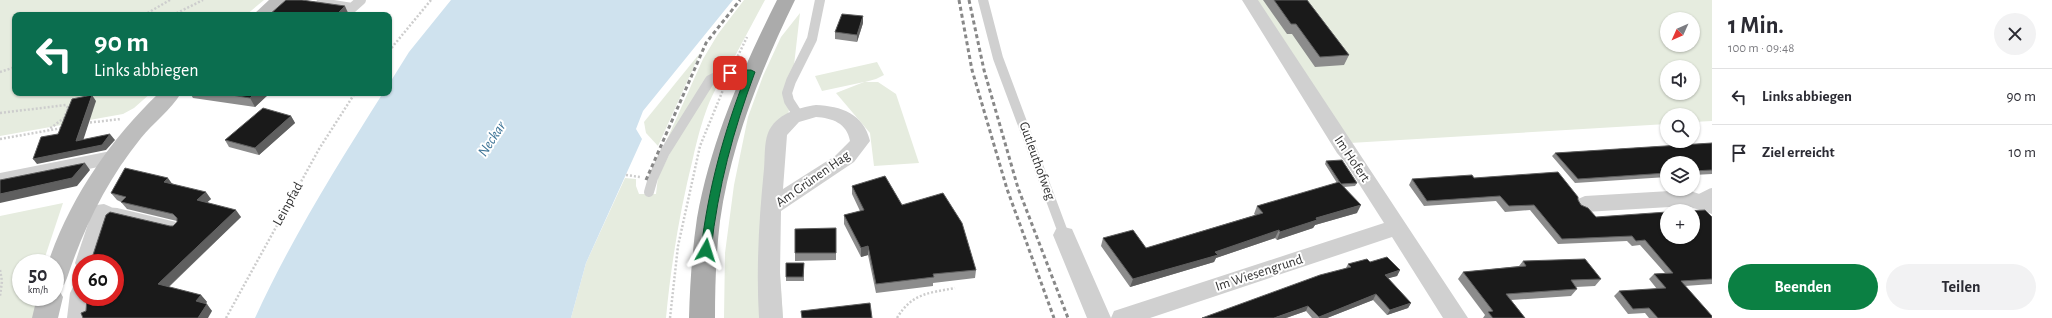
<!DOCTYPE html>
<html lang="de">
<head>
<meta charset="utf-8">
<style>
	:root { --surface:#fff; --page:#f2f2f3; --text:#2b2b33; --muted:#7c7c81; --line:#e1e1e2; --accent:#0b8043 }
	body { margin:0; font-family:"Alegreya Sans",sans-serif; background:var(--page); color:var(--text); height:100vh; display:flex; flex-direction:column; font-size:15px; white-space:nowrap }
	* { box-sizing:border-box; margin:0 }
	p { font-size:13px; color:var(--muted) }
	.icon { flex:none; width:22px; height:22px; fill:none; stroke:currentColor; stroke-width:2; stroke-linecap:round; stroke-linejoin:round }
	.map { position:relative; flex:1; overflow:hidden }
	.details { display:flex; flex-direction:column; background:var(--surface); width:340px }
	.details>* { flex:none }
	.guide { position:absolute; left:12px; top:12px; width:380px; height:84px; border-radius:8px; box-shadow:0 1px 3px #0004; background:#0b6e4f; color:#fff; overflow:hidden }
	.needle { width:26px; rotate:225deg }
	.fabs { position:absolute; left:1660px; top:12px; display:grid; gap:8px }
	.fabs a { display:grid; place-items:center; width:40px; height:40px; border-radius:50%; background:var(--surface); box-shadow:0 1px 3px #0004; font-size:20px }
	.speed { position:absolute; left:12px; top:254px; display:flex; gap:8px; font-size:20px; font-weight:700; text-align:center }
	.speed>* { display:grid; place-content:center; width:52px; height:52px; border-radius:50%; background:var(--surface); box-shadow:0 1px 3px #0004; line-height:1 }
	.speed small { font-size:10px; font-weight:400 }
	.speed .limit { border:6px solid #d22; background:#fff; color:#111 }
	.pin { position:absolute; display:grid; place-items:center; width:34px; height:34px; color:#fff; margin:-17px; border-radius:8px; box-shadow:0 2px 6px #0006 }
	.me { position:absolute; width:44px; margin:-22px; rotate:6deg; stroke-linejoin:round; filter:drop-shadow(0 0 3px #0008) }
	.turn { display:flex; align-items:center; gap:14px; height:84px; padding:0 16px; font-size:18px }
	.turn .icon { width:52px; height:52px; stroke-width:2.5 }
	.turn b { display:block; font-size:28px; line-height:34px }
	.round { display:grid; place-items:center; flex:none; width:42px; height:42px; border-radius:21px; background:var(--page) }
	.overview { display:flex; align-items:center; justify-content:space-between; height:68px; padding:0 16px }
	h1 { font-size:24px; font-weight:700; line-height:30px }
	.primary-button { display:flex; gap:8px; margin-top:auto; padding:8px 16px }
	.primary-button a { flex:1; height:46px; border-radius:24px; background:var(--accent); color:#fff; font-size:16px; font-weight:700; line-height:46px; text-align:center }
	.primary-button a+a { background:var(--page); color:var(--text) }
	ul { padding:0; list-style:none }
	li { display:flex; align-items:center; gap:12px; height:56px; padding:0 16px; border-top:1px solid var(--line) }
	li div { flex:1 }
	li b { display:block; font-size:15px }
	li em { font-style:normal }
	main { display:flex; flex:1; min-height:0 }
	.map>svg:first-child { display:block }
</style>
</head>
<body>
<main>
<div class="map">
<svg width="1712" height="318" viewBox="0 0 1712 318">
	<rect width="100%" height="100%" fill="#fff"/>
	<g fill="#e6ecdf" fill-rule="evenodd">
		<polygon points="0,0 264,0 246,15 15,15 15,93 151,93 134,108 123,114 0,136"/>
		<path d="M744,0h21l-38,71c-19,25 -27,57 -34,87 -13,52 -22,106 -27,160h-95l15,-55 39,-85 11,1v7l3,8h17l2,-17 15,-30 -9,-1 39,-87 15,-25z"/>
		<path d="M1255,0h457v121l-19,1v-7h-26v9l-317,19zM1667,19h26v26h-26zM1667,67h26v26h-26z"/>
		<polygon points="800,13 776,222 783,318 724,318 725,253 734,185 748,117 763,76 781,37"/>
		<polygon points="700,53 658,146 646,133 644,122"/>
		<polygon points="877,62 884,75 876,79 865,82 878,82 896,94 919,163 874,166 870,133 836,93 864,82 822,91 815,76"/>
		<polygon points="63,203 43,263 21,263 21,297 38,297 36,318 0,318 0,216"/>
	</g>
	<path fill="#cfe2ee" d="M451,0h282l-90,111 -7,18 6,10 -56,124 -15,55h-316c36,-79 82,-152 128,-225h6v-9l20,-32z"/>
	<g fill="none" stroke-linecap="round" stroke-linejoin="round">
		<g stroke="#cdcdcd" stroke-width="2.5" stroke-dasharray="2 2" stroke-linecap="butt">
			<polyline points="144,15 170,0"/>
			<polyline points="173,15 203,0"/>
			<polyline points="389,51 431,0"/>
			<polyline points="736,60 747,37"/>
			<polyline points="0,72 15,67"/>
			<polyline points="0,113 66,105 68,108 64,118 48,130"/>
			<polyline points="86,123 121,119"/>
			<polyline points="0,139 62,128"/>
			<polyline points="626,175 640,177"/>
			<polyline points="0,270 2,281 0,296"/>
			<polyline points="226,318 319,149 355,93"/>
			<polyline points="670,318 678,246 700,146 723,90"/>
			<path d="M897,318c15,-25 32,-25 58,-30"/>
		</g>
		<g stroke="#d0d0d0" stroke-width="10">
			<polyline points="324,0 321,3 352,8 361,0"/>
			<polyline points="983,0 998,58 1064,235"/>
			<polyline points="798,115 789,101 787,93 791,81 812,39 820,0"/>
			<polyline points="649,192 653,178 665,152 710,80 724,73 751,73"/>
			<polyline points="1698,200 1712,193"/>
			<polyline points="104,212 117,213 176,227"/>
		</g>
		<g fill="#d0d0d0" fill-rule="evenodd">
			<polygon points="1242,0 1258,0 1468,318 1443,318 1392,237 1150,318 1087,318 1053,235 1056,229 1064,227 1072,229 1111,318 1114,311 1384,223 1345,162 1337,153"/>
			<path d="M816,105c25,1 48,9 54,36l-16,21 -73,49 -1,61 3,46h-24c-3,-50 0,-99 5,-149 1,-10 0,-26 4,-36 8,-19 29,-25 48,-28zM816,117c16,1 31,6 34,24l-15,15 -52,33 4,-54 12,-13z"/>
			<polygon points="116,150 123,152 126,157 123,162 0,187 0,173"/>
			<polygon points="1687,190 1712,198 1712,214 1687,206 1585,212 1578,209 1575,204 1578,199 1585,196"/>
			<polygon points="104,204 111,207 115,212 106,231 97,263 81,263 81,270 78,269 75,263 89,221 81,222 74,220 70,214 74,208"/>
			<polygon points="81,284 81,297 92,297 91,318 67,318 70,293 73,287"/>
		</g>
		<g fill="#bdbdbd" fill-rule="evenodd">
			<polygon points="269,0 289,0 273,15 253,15"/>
			<path d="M159,93h22c-10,17 -28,30 -40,45 -34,42 -57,89 -74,140l-3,7 -9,3v-25h-7c22,-65 62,-123 111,-170z"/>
			<polygon points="55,289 59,290 63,297 58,318 32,318 37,297 55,297"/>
		</g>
		<path fill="#ababab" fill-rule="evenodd" d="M777,0h18c-34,70 -64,143 -75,221 -4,32 -5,65 -5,97h-26c1,-33 3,-67 8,-100 14,-77 45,-148 80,-218z"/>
		<g stroke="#888" stroke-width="3" stroke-dasharray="4 3" stroke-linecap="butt">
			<polyline points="959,0 972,70 1007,189 1054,318"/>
			<polyline points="969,0 984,70 1018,188 1068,318"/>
			<polyline points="646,180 706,43 740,0"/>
		</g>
	</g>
	<g fill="#8c8c8c">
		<polygon points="1263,0 1307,0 1349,55 1344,65 1315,67 1292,34 1287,34"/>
		<polygon points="863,23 857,42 835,39 835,32"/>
		<polygon points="190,93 270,93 255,107 193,98"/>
		<polygon points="291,116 295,123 259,155 229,147 225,140"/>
		<polygon points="1712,143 1712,174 1693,175 1693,163 1667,163 1667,177 1575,183 1552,156 1555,153"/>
		<polygon points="1326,161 1357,183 1355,186 1344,187 1357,213 1315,225 1313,228 1277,240 1275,238 1216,258 1214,262 1130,287 1101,246 1103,238 1146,248 1255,215 1254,214 1257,206 1337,183 1325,164"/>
		<polygon points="1474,178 1578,200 1581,205 1596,217 1712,217 1712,284 1685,286 1712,318 1649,318 1645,313 1628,314 1614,296 1619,291 1657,289 1649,279 1654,274 1665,273 1640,245 1632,246 1627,241 1558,244 1530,210 1505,212 1496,201 1424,206 1409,185 1412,179"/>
		<polygon points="171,183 211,199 207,202 241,217 169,287 201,295 207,302 205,304 212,311 86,311 170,226 173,226 177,222 177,221 127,209 121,202 117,200 111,193"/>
		<polygon points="852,186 902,205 976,270 975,278 933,283 933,286 876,293 868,255 861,257 844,224 844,215 860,211 852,194"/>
		<polygon points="836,228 836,260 795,261 795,253"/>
		<polygon points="1523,261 1601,279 1595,286 1576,287 1577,289 1571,296 1511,300 1525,318 1483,318 1485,315 1458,279 1463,272 1519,266"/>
		<polygon points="1370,262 1400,270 1397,276 1388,278 1411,303 1408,308 1387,315 1373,300 1327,318 1312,318 1306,311 1286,318 1346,268 1348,264"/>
		<polygon points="804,263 804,281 786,281 786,277"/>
	</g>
	<g fill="#5f5f5f">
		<polygon points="345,6 349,15 336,15"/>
		<polygon points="863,16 863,23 857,42 857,35"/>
		<polygon points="255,93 270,93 255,107 250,98"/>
		<polygon points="92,95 96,101 81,147 76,141"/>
		<polygon points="291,116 295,123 259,155 255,148"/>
		<polygon points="110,134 115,140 106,150 37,164 33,159"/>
		<polygon points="85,163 90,170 77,186 0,203 0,194"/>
		<polygon points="168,178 173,185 164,182"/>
		<polygon points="206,192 211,199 202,207 197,200"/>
		<polygon points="1361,205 1357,213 1315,225 1313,228 1277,240 1280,232 1316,218"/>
		<polygon points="236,210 241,217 164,291 158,284"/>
		<polygon points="1279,230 1275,238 1216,258 1214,262 1130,287 1133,279"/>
		<polygon points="868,246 868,255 861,257 861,248"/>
		<polygon points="1400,270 1397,276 1382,280 1385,275"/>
		<polygon points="1376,294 1373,300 1327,318 1319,318 1319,317"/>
		<polygon points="201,295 207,302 201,308 196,301"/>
		<polygon points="1411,303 1408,308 1387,315 1390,310"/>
		<polygon points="207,304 212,311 208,318 198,318"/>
		<polygon points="1308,306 1306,311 1286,318 1274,318"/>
	</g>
	<g fill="#1a1a1a" stroke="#5f5f5f">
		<polygon points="286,0 302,0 345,6 336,15 269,15"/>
		<polygon points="1274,0 1307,0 1349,55 1320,57 1296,24 1291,24"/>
		<polygon points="842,14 863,16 857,35 835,32"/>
		<polygon points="219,93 255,93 250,98"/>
		<polygon points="92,95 76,141 110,134 102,145 33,159 41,137 58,134 72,99"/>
		<polygon points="263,108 291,116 255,148 225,140"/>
		<polygon points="1712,143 1712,170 1693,171 1693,163 1667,163 1667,173 1578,179 1555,153"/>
		<polygon points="1342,160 1357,183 1341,184 1326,161"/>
		<polygon points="85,163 72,178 0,194 0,180"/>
		<polygon points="125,168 168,178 164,182 206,192 197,200 236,210 158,284 201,295 196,301 207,304 198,318 83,318 81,313 86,311 87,297 115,297 115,263 89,263 91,261 106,215 110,212 170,226 173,226 177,222 177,218 173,214 121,202 126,197 111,193"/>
		<polygon points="1558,172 1578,197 1578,200 1581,205 1588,208 1596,217 1667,212 1667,237 1693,237 1693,211 1684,211 1705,210 1712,217 1712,279 1681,281 1712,316 1712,318 1658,318 1649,308 1633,309 1619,291 1666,288 1654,274 1673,273 1645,240 1636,241 1632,236 1562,239 1534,205 1509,206 1500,196 1427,201 1412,179 1472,175 1474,178"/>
		<polygon points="885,176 902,205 943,193 962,223 976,270 933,274 934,277 876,284 868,246 861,248 844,215 864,210 852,186"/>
		<polygon points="1339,182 1361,205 1316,218 1317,220 1280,232 1279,230 1215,252 1218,255 1133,279 1103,238 1133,230 1146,248 1263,213 1257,206"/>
		<polygon points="836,228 836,253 795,253 795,229"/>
		<polygon points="1387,257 1400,270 1385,275 1411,303 1390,310 1376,294 1319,317 1308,306 1274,318 1202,318 1320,275 1351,267 1348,264 1367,259 1370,262"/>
		<polygon points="1585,259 1601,279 1571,280 1577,289 1506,294 1525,318 1493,318 1488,312 1493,311 1463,272 1526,266 1523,261"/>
		<polygon points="786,263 804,263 803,277 786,277"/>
		<polygon points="870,303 872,318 802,318 801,311"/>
	</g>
	<path fill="#0b8043" stroke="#07532c" d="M751,70l4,2c-22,59 -37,115 -44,178l-5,4 -5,-4c7,-61 23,-118 45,-175h-16l-4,-2 4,-3z"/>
	<g text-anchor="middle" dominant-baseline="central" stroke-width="4" stroke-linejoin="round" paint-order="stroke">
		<g font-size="14" fill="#333" stroke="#fff">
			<text transform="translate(1352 159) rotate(56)">Im Hofert</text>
			<text transform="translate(1037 161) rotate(70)">Gutleuthofweg</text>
			<text transform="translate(813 179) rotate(-35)">Am Grünen Hag</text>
			<text transform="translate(288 204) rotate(-61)">Leinpfad</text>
			<text transform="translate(1259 273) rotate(-18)">Im Wiesengrund</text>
		</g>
		<g font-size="15" font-style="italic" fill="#3f7597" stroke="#fff">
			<text transform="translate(492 139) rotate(-57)">Neckar</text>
		</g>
	</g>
</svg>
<div class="fabs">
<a><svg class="needle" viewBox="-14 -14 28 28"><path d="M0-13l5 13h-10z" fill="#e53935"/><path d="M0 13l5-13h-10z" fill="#7c7c81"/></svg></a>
<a><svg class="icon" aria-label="sound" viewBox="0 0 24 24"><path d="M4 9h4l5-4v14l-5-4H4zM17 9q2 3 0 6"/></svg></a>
<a><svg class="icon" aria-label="search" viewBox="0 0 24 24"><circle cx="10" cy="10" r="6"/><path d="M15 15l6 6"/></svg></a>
<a><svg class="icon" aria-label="layers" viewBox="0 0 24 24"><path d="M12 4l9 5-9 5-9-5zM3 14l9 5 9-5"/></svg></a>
<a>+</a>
</div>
<div class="speed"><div>50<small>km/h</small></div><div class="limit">60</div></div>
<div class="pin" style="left:730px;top:73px;background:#d93025"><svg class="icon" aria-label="arrive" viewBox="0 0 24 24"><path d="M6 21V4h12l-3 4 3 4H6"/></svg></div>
<svg class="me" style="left:706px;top:250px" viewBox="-20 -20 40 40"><path d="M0-17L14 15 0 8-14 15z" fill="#0b8043" stroke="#fff" stroke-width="4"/></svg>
<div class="guide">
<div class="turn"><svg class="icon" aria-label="left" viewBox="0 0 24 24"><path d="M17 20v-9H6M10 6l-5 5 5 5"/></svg><div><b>90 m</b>Links abbiegen</div></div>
</div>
</div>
<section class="details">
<div class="overview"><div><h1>1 Min.</h1><p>100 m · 09:48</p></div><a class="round"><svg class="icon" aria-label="close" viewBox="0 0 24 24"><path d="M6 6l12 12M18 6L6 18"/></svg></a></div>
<ul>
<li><svg class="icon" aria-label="left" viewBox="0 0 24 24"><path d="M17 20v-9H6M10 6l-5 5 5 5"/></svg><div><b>Links abbiegen</b></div><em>90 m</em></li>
<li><svg class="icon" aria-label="arrive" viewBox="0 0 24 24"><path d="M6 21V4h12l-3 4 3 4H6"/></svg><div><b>Ziel erreicht</b></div><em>10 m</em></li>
</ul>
<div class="primary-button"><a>Beenden</a><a>Teilen</a></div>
</section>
</main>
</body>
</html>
